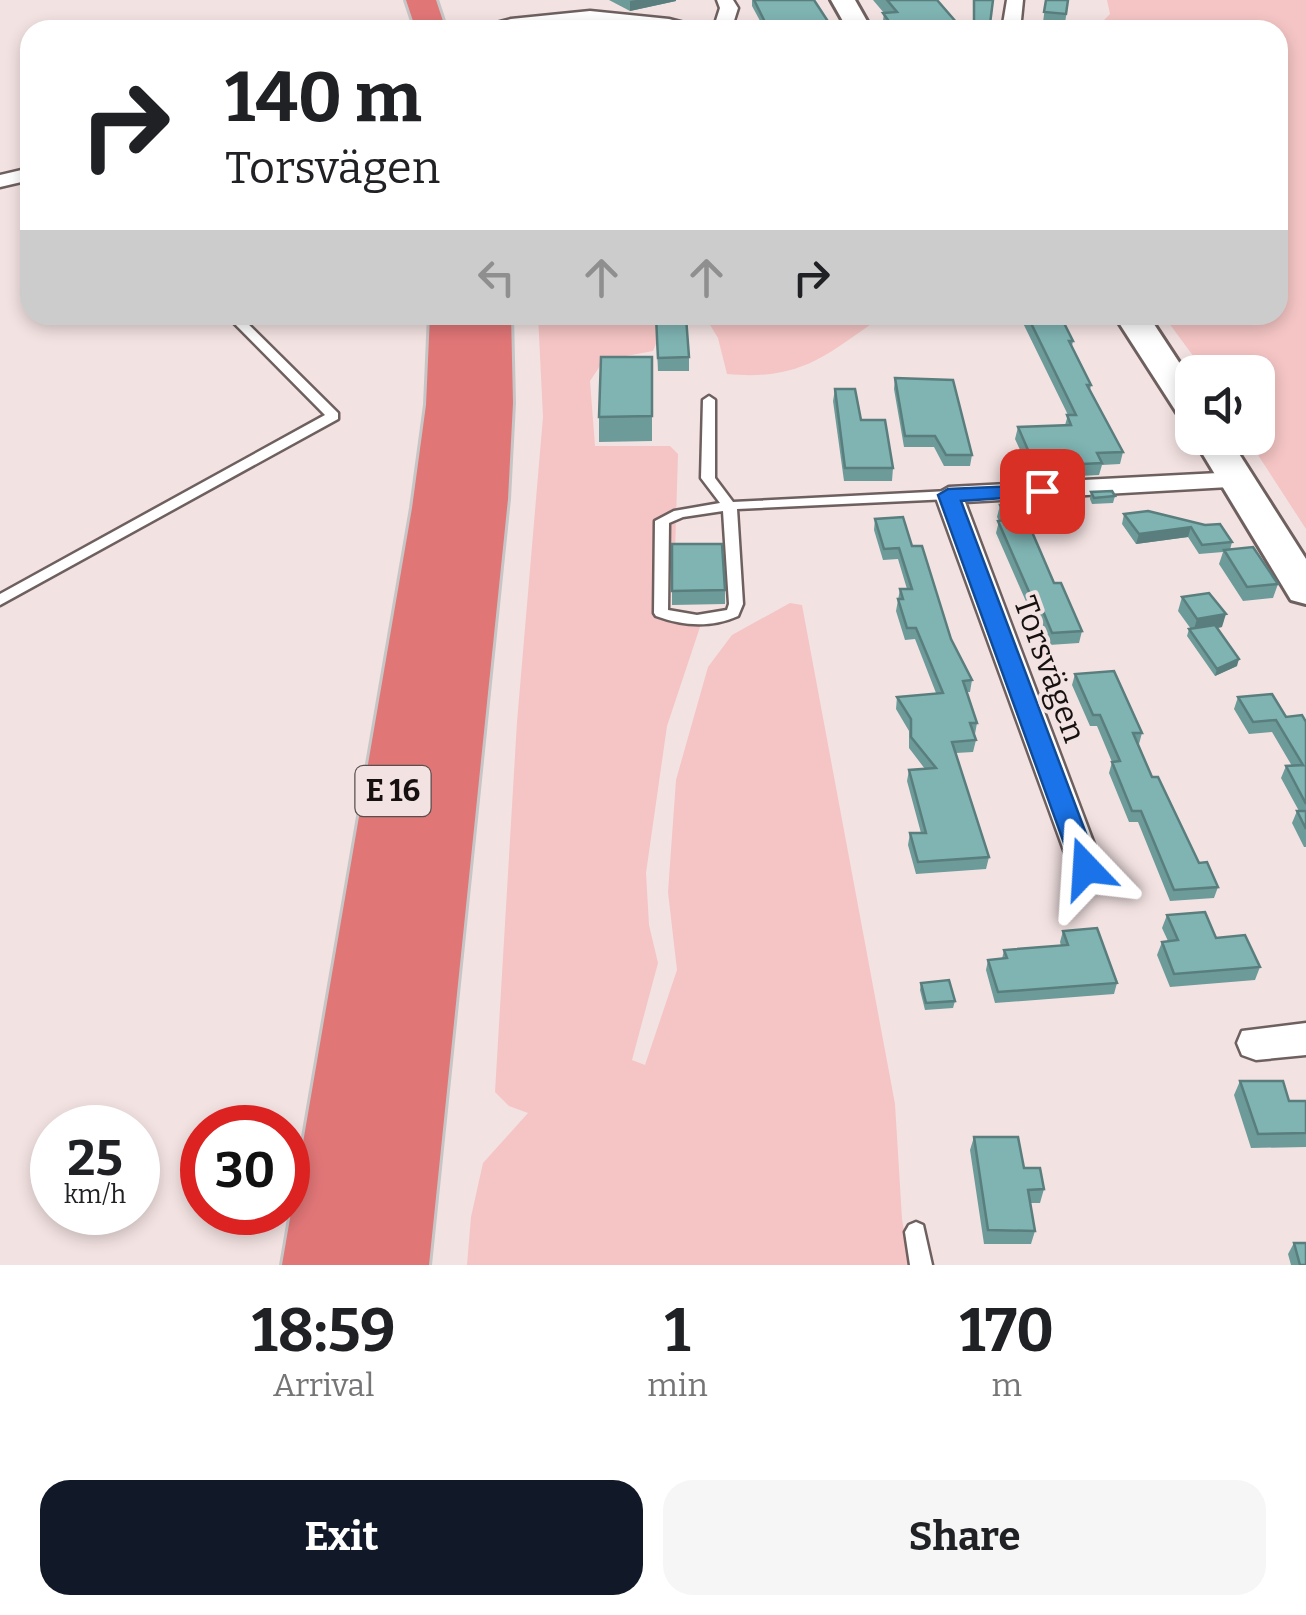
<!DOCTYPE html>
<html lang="en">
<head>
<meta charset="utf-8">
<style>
	:root { --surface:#fff; --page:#f6f6f6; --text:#202124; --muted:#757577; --accent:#111827 }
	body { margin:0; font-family:Bitter,serif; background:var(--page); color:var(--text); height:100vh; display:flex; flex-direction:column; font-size:38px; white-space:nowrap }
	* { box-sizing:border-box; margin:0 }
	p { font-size:32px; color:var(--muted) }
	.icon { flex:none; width:55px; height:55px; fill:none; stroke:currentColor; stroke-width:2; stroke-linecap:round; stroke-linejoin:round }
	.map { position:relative; height:1265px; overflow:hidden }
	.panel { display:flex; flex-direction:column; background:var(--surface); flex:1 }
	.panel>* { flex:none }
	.top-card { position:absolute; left:20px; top:20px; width:1268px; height:305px; border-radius:30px; box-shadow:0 5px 15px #0003; background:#fff; color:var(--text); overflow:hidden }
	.controls { position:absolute; left:1175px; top:355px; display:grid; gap:20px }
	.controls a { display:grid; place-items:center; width:100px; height:100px; border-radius:20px; background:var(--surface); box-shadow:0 5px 15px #0003; font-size:50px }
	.speed { position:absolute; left:30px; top:1105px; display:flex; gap:20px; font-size:50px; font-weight:700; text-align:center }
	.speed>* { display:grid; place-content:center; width:130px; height:130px; border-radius:50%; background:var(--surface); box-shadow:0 5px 15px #0003; line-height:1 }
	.speed small { font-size:25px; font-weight:400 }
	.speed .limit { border:15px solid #d22; background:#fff; color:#111 }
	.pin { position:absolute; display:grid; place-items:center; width:85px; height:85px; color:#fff; margin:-42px; border-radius:20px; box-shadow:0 5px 15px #0006 }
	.me { position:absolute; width:110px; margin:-55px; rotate:340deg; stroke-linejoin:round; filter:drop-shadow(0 0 8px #0008) }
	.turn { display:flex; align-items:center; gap:35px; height:210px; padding:0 40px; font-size:45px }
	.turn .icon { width:130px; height:130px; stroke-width:2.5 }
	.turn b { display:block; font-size:70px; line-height:85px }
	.lanes { display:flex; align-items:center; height:95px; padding:0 40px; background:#0003; justify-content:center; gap:50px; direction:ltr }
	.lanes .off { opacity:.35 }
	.eta { display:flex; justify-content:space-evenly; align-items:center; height:170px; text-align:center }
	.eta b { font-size:60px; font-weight:700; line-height:70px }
	.cta { display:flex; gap:20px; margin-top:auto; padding:20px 40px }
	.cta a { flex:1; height:115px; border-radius:30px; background:var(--accent); color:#fff; font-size:40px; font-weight:700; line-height:115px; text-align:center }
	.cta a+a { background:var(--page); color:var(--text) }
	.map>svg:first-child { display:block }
</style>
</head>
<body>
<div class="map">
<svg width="1306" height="1265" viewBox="0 0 1306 1265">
	<rect width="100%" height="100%" fill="#f3e2e2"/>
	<g fill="#f4c5c4">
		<polygon points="1107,0 1306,0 1306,529 1247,438 1258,438 1258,372 1205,372 1163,315 1278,315 1278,30 1048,30 1047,26 1098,26 1110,14"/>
		<polygon points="538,315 577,315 582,320 591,315 701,315 661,332 653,351 604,360 590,381 595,446 670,446 678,454 675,552 659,552 661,616 702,621 667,726 646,873 649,925 658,963 632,1060 645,1065 677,970 668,892 676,780 708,667 732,635 790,603 802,605 895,1104 902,1219 910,1265 467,1265 471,1217 483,1163 528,1113 509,1106 495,1092 517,722 543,417"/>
		<path d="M704,315h180c-58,40 -82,66 -157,59l-9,-36z"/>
	</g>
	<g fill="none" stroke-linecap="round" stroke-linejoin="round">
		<defs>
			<g id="service">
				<polygon points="226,315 239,315 338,413 338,419 0,605 0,594 325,415"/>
				<path d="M709,396l6,4v78l18,24 216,-11 7,4 -7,4 -212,10 6,95 -5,12c-27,12 -55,10 -82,0l-2,-3 1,-92 19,-10 46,-8 -19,-25 2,-78zM723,511l6,93 -2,6 -30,5 -29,-5 1,-87 14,-6z"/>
				<polygon points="916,1222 923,1225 932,1265 910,1265 905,1232 909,1225"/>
			</g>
			<g id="minor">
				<polygon points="717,0 733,0 738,8 731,30 713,30 720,8"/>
				<polygon points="1007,0 1023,0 1020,30 1002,30"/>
				<polygon points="590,11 669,19 711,30 590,22 470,30 511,19"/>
				<polygon points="30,168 30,180 0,187 0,175"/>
				<polygon points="1238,472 1247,474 1251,480 1247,486 965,502 1103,868 1098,878 1086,882 1074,878 935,495 949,487"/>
				<polygon points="1306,1023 1306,1055 1256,1060 1242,1055 1237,1043 1242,1031"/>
			</g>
			<g id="secondary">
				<polygon points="831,0 855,0 872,30 848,30"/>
				<polygon points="1114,315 1148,315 1192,382 1192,419 1179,416"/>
				<polygon points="1193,438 1229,438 1306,559 1306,604 1291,600"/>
			</g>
			<g id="motorway">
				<polygon points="406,0 436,0 446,30 416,30"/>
				<polygon points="430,315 511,315 513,403 508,499 429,1265 282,1265 412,508 426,405"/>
			</g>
		</defs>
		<use href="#service" stroke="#6e605f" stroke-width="5"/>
		<use href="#minor" stroke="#6e605f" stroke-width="5"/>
		<use href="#secondary" stroke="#6e605f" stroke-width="6"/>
		<use href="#motorway" stroke="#c7c6c6" stroke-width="6"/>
		<use href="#service" fill="#fff" fill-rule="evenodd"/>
		<use href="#minor" fill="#fff" fill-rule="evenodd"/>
		<use href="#secondary" fill="#fff" fill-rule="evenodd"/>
		<use href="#motorway" fill="#e17677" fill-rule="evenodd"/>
	</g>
	<g fill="#6d9b9a">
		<polygon points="609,0 676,0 676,1 630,11"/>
		<polygon points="752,0 814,0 832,30 765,30 752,6"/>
		<polygon points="873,0 937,0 963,30 883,30 882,28 884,13"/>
		<polygon points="973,0 993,0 989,30 973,30"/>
		<polygon points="1046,0 1068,0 1065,24 1043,22"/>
		<polygon points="1019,315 1060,315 1073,341 1072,346 1091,385 1090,390 1123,452 1120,464 1102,465 1099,475 1079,476 1075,467 1029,469 1015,439 1018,427 1065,425 1068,415"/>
		<polygon points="656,330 689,357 689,371 658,371"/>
		<polygon points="652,357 652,441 599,442 599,417"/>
		<polygon points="895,378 972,455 970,466 944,466 934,447 904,447 894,389"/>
		<polygon points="835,389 861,420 893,468 892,481 844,481 833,401"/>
		<polygon points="1091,492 1115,496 1113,503 1092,504 1090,499"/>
		<polygon points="1000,505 1054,583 1082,631 1079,643 1049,645 1033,606 1028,606 996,533 999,521 997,517"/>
		<polygon points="1148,511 1232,542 1230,550 1278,584 1273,598 1243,601 1219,564 1223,552 1199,554 1188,537 1136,544 1122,524 1124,514"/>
		<polygon points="875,519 912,546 951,639 972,680 970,692 966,692 977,723 975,734 973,734 976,740 973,752 956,753 989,857 986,869 916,874 908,845 910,833 921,833 907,781 909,770 925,769 909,748 909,731 896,709 897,697 936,693 915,639 905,640 896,611 900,589 907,589 898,559 883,560 874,530"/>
		<polygon points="672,544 725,590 725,604 672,605"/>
		<polygon points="1182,597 1222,627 1218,628 1237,666 1215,676 1187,636 1189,629 1191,629 1178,611"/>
		<polygon points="1075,674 1142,733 1139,744 1138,744 1152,777 1199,863 1218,887 1214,898 1170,901 1138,822 1129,822 1109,773 1112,762 1097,726 1090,726 1072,685"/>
		<polygon points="1238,697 1286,717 1306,722 1306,847 1304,847 1292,823 1297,811 1299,811 1281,778 1286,766 1292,766 1272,732 1249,734 1234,709"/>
		<polygon points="1167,915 1216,938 1260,967 1255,980 1170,987 1157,955 1162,942 1168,941 1162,928"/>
		<polygon points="1063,931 1117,983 1114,994 995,1003 986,970 988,960 1002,959 1004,950 1061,946 1060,942"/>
		<polygon points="921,983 955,1001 953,1008 925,1010 920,990"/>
		<polygon points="1240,1081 1289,1101 1306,1101 1306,1147 1251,1148 1234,1095"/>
		<polygon points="974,1137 1024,1168 1044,1189 1040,1203 1030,1203 1035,1231 1031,1244 984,1244 970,1150"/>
		<polygon points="1294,1243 1306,1265 1291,1265 1288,1254"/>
	</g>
	<g fill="#597e7d">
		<polygon points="636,0 676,0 676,1 630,11 630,1"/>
		<polygon points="1191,527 1188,537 1136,544 1139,534"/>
		<polygon points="1226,614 1222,627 1193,632 1197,619"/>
		<polygon points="1239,659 1237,666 1215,676 1217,669"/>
	</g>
	<g fill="#7fb4b3" stroke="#597e7d" stroke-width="2.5">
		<polygon points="754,0 814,0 833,29 769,30"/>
		<polygon points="887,0 937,0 963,30 895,30 883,13 897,12"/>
		<polygon points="974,0 993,0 990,24 974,23"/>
		<polygon points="1046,0 1068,0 1066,14 1044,12"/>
		<polygon points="681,23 722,25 725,30 674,30 669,28"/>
		<polygon points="1027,315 1060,315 1073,341 1069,341 1091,385 1087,385 1123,452 1097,453 1102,463 1082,464 1078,455 1031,457 1018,427 1071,425 1067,415 1076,415"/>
		<polygon points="656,317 686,317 689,357 658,358"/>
		<polygon points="601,357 652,357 652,416 599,417"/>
		<polygon points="895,378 953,380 972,455 946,455 935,436 905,436"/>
		<polygon points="835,389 855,389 861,420 885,420 893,468 845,468"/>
		<polygon points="1112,491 1115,496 1094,498 1091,492"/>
		<polygon points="1020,504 1054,583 1061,583 1082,631 1052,633 1036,594 1030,594 998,521 1006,520 1000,505"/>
		<polygon points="1148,511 1205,525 1220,524 1232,542 1202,545 1191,527 1139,534 1124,514"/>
		<polygon points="903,517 912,546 922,546 951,639 972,680 963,681 977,723 970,723 976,740 952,742 989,857 918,862 910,833 926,833 909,770 936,768 911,737 911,719 897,697 943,693 916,628 907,628 898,599 903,599 900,589 912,589 899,548 884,549 875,519"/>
		<polygon points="672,544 722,544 725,590 672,591"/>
		<polygon points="1253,547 1278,584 1247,587 1224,550"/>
		<polygon points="1209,593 1226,614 1197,619 1182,597"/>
		<polygon points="1215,625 1239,659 1217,669 1189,629"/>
		<polygon points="1114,671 1142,733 1133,733 1152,777 1158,777 1199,863 1207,862 1218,887 1174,890 1141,811 1132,811 1112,762 1120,761 1100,715 1093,715 1075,674"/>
		<polygon points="1272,694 1286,717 1302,715 1306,722 1306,804 1286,766 1303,765 1276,720 1253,722 1238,697"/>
		<polygon points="1297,811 1306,811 1306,829"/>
		<polygon points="1205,912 1216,938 1245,935 1260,967 1174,974 1162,942 1178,940 1167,915"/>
		<polygon points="1097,928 1117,983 998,992 988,960 1007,958 1004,950 1068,945 1063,931"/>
		<polygon points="949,980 955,1001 926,1003 921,983"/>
		<polygon points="1240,1081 1283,1081 1289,1101 1306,1101 1306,1133 1258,1134"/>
		<polygon points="974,1137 1018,1137 1024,1168 1040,1168 1044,1189 1028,1190 1035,1231 988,1230"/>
		<polygon points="1294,1243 1306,1243 1306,1265 1300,1265"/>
	</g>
	<polygon fill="#1a73e8" stroke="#114b97" stroke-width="2.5" points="1042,485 1049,487 1049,495 961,501 1099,868 1086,878 1073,868 938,495 948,489"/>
	<g text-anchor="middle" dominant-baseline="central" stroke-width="8" stroke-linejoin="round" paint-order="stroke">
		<rect fill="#f3e2e2" stroke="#58504f" stroke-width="2.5" x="355.5" y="766" width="75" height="50" rx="8"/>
		<g font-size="30" font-weight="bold" fill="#161110">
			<text x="393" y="791">E 16</text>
		</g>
		<g font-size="32" fill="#161110" stroke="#f3e2e2">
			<text transform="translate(1050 669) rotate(70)">Torsvägen</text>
		</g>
	</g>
</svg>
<div class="controls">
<a><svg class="icon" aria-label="sound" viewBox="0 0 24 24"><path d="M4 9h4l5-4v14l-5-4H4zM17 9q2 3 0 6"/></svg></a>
</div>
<div class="speed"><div>25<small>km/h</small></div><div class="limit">30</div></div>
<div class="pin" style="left:1042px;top:491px;background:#d93025"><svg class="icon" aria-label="arrive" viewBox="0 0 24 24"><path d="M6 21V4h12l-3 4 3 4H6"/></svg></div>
<svg class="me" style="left:1086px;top:868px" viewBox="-20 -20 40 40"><path d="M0-17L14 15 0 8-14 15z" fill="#1a73e8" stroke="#fff" stroke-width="4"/></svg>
<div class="top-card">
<div class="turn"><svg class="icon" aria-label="right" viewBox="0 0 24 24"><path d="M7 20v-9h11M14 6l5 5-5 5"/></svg><div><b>140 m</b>Torsvägen</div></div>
<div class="lanes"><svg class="icon off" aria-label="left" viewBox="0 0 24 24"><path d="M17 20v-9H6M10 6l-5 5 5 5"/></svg><svg class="icon off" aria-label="ahead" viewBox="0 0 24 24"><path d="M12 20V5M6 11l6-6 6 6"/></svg><svg class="icon off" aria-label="ahead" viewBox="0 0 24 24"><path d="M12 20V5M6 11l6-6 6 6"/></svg><svg class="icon" aria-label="right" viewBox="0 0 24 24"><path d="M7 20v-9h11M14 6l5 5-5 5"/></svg></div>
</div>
</div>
<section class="panel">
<div class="eta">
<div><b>18:59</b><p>Arrival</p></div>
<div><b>1</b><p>min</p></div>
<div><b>170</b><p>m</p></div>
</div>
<div class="cta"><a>Exit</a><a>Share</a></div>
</section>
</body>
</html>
